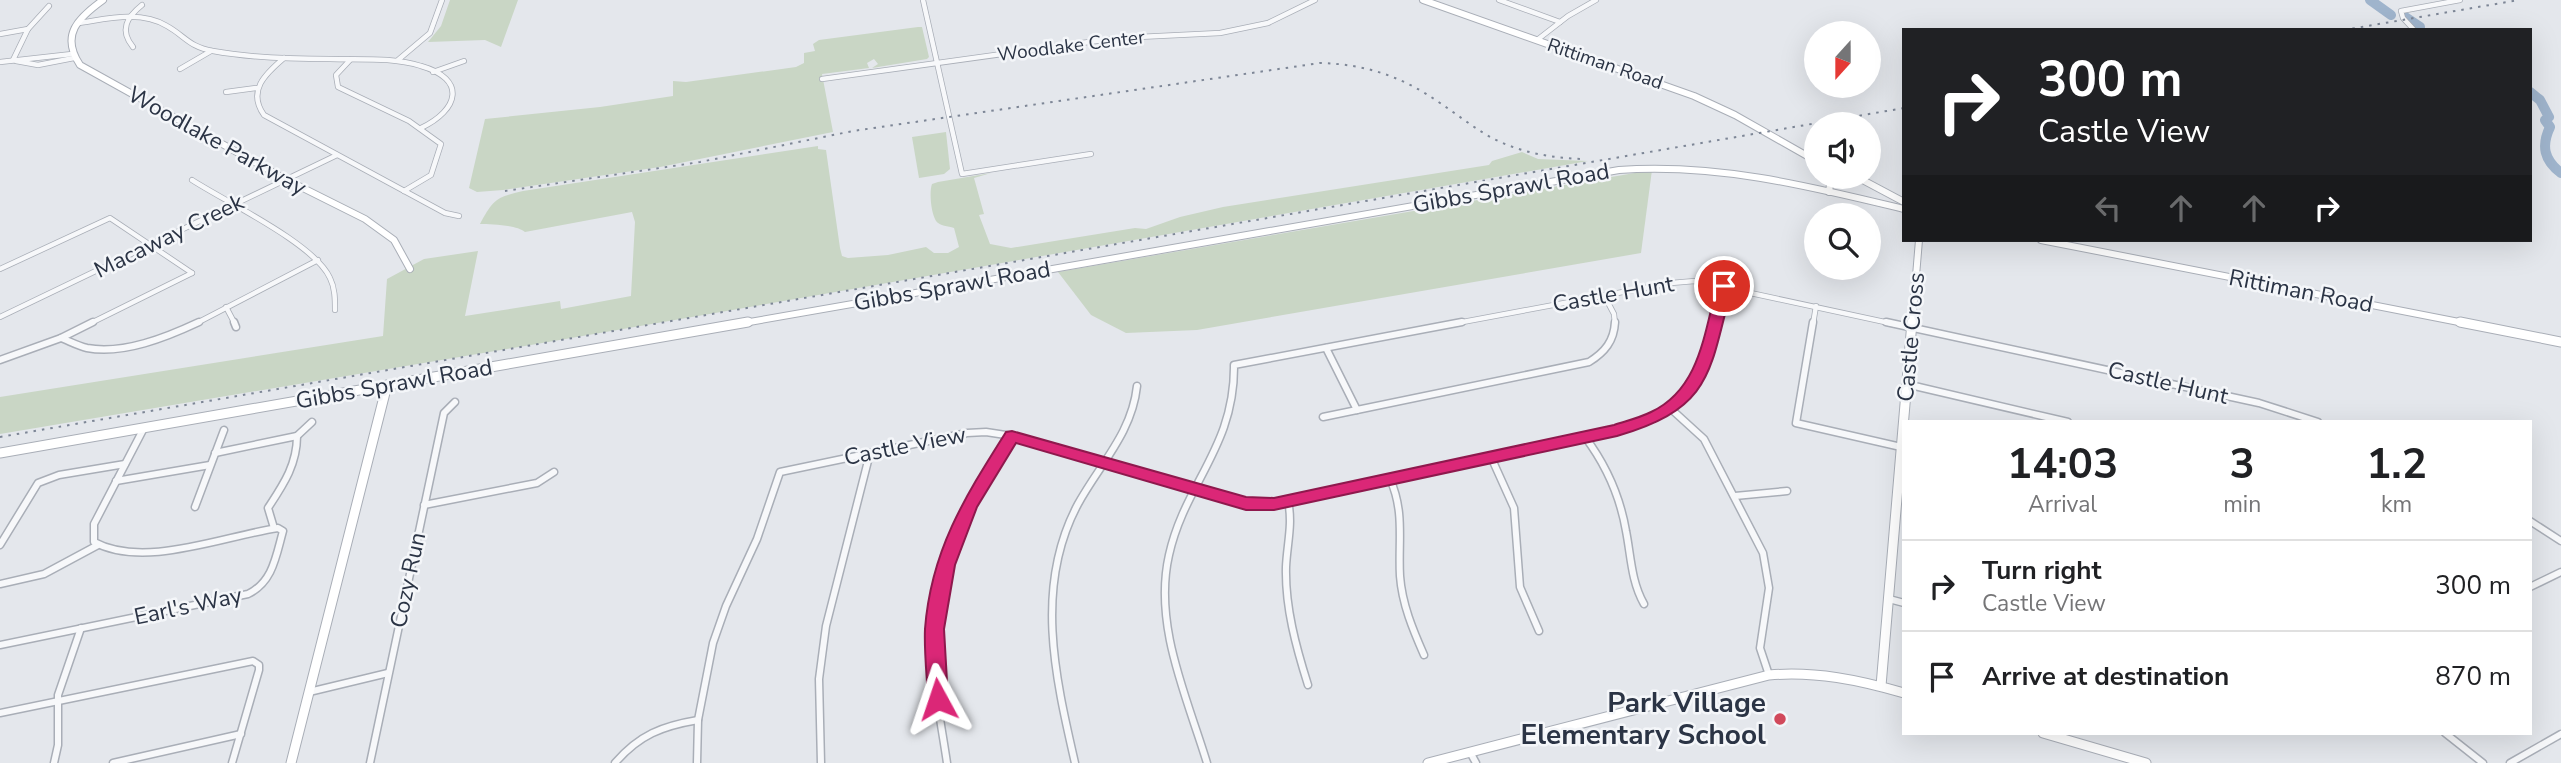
<!DOCTYPE html>
<html lang="en">
<head>
<meta charset="utf-8">
<style>
	:root { --surface:#fff; --page:#f2f2f2; --text:#202124; --muted:#757577; --line:#e0e0e0 }
	body { margin:0; font-family:"Nunito Sans",sans-serif; background:var(--page); color:var(--text); height:100vh; display:flex; flex-direction:column; font-size:26px; white-space:nowrap }
	* { box-sizing:border-box; margin:0 }
	p { font-size:23px; color:var(--muted) }
	.icon { flex:none; width:38px; height:38px; fill:none; stroke:currentColor; stroke-width:2; stroke-linecap:round; stroke-linejoin:round }
	.map { position:relative; flex:1; overflow:hidden }
	.side { position:absolute; left:1902px; top:420px; width:630px; height:315px; display:flex; flex-direction:column; background:var(--surface); border-radius:0px; box-shadow:0 7px 28px #0002 }
	.side>* { flex:none }
	.guide { position:absolute; left:1902px; top:28px; width:630px; height:214px; border-radius:0px; box-shadow:0 7px 28px #0002; background:#202124; color:#fff; overflow:hidden }
	.needle { width:46px; rotate:201deg }
	.fabs { position:absolute; left:1804px; top:21px; display:grid; gap:14px }
	.fabs a { display:grid; place-items:center; width:77px; height:77px; border-radius:50%; background:var(--surface); box-shadow:0 7px 28px #0002; font-size:35px }
	.pin { position:absolute; display:grid; place-items:center; width:60px; height:60px; color:#fff; margin:-30px; border:4px solid #fff; border-radius:50%; box-shadow:0 2px 7px #0007 }
	.me { position:absolute; width:77px; margin:-38px; rotate:355deg; stroke-linejoin:round; filter:drop-shadow(0 0 5px #0008) }
	.turn { display:flex; align-items:center; gap:24px; height:147px; padding:0 21px; font-size:32px }
	.turn .icon { width:91px; height:91px; stroke-width:2.5 }
	.turn b { display:block; font-size:49px; line-height:60px }
	.lanes { display:flex; align-items:center; height:66px; padding:0 21px; background:#0003; justify-content:center; gap:35px; direction:ltr }
	.lanes .off { opacity:.35 }
	.eta { display:flex; justify-content:space-evenly; align-items:center; height:119px; text-align:center }
	.eta b { font-size:42px; font-weight:700; line-height:49px }
	ul { padding:0; list-style:none }
	li { display:flex; align-items:center; gap:21px; height:91px; padding:0 21px; border-top:2px solid var(--line) }
	li div { flex:1 }
	li b { display:block; font-size:26px }
	li em { font-style:normal }
	.map>svg:first-child { display:block }
</style>
</head>
<body>
<div class="map">
<svg width="2561" height="763" viewBox="0 0 2561 763">
	<rect width="100%" height="100%" fill="#e4e7ec"/>
	<g fill="#c9d6c5">
		<polygon points="450,0 518,0 501,47 485,40 428,42 441,26"/>
		<polygon points="918,27 922,27 929,57 927,59 872,68 878,64 874,59 867,63 869,68 822,74 833,132 660,167 503,190 477,192 469,188 485,119 600,107 673,96 673,81 686,82 796,67 804,63 804,53 815,51 813,44 819,40"/>
		<polygon points="946,132 950,169 944,174 919,178 912,137"/>
		<path d="M818,146v3l8,1 14,98 2,8 6,2 40,-3 38,-8 8,6h14l11,-6 -5,-19c-6,-2 -14,-2 -18,-7 -5,-8 -7,-29 -4,-37l6,-2 53,-9 -17,5 10,36 -5,1 11,29 21,4 124,-20 11,1 34,-12 43,-10 266,-42 3,-4 30,-9 16,7 50,2 -1063,185 -525,88v-37l383,-61 4,-57 37,-20 54,-8 -13,65 95,-15 1,8 70,-13 4,-74 -3,-10 -107,20c-8,-7 -34,-8 -45,-8 13,-24 16,-27 43,-33z"/>
		<polygon points="1652,170 1641,253 1197,330 1126,333 1091,315 1058,272"/>
	</g>
	<g fill="none" stroke-linecap="round" stroke-linejoin="round">
		<g stroke="#9fb4cc" stroke-width="10">
			<polyline points="2370,0 2391,15"/>
			<polyline points="2405,17 2420,27"/>
			<path d="M2530,92l10,8 9,17 -4,3 5,7c-9,19 -6,33 11,46"/>
		</g>
		<defs>
			<g id="street-far1">
				<polyline points="923,0 962,174 1091,154"/>
				<polyline points="1499,0 1560,22"/>
				<path d="M78,23c29,-4 62,-13 89,3 18,10 22,21 46,25 38,7 79,8 117,8 30,1 62,-2 91,7 46,13 38,44 0,62"/>
				<polyline points="2414,30 2403,18 2401,11 2460,0"/>
				<polyline points="0,34 28,29"/>
				<polyline points="1537,40 1568,16 1596,0"/>
				<path d="M133,47c-14,-17 -6,-30 9,-42"/>
				<path d="M284,58c-19,16 -37,33 -20,57l181,98 14,3"/>
				<polyline points="13,60 28,29 49,6"/>
				<polyline points="350,60 336,75 338,87 409,121 441,144 431,175 404,191"/>
				<polyline points="398,60 430,33 442,0"/>
				<polyline points="16,61 38,65 74,58"/>
				<polyline points="0,62 72,54"/>
				<polyline points="180,69 211,51"/>
				<polyline points="433,72 464,61"/>
				<polyline points="822,79 1118,38 1220,33 1268,23 1315,0"/>
				<polyline points="226,92 256,88"/>
				<path d="M192,180c34,22 123,64 138,98 5,10 5,21 5,32"/>
				<polyline points="0,269 110,218 192,273"/>
				<polyline points="1604,295 1614,314 1615,324"/>
				<polyline points="226,307 235,324"/>
				<polyline points="0,317 337,155"/>
				<polyline points="89,324 192,273"/>
				<polyline points="195,324 318,260"/>
				<polyline points="1452,324 1671,283 1695,281 1894,324"/>
				<polyline points="1715,324 1724,286"/>
				<polyline points="1813,324 1816,306"/>
			</g>
			<g id="street">
				<polyline points="234,322 236,327"/>
				<polyline points="1813,322 1796,423 1901,447"/>
				<polyline points="1886,322 2259,403 2318,422"/>
				<path d="M61,338c8,3 17,8 26,10 36,7 80,-11 112,-26"/>
				<polyline points="1326,348 1357,410"/>
				<polyline points="0,360 61,338 93,322"/>
				<polyline points="1906,384 2068,422"/>
				<polyline points="1670,408 1704,439 1763,553 1769,588 1760,648 1769,675"/>
				<path d="M1323,417l266,-55c16,-10 25,-21 26,-40"/>
				<path d="M1585,437c21,28 35,59 41,94 5,25 5,50 18,73"/>
				<polyline points="215,453 297,436 312,422"/>
				<polyline points="1491,457 1514,508 1520,587 1539,631"/>
				<path d="M1390,479c15,33 8,63 10,97 2,28 13,54 24,79"/>
				<polyline points="116,481 210,465"/>
				<polyline points="1735,496 1787,491"/>
				<path d="M1288,501c5,23 -1,43 -2,66 -1,40 10,80 22,118"/>
				<polyline points="424,505 537,483 554,472"/>
				<polyline points="195,507 224,430"/>
				<polyline points="2530,521 2561,541"/>
				<path d="M274,528l-6,-20c15,-23 29,-43 29,-72"/>
				<polyline points="0,545 38,483 59,475 125,464"/>
				<polyline points="0,584 44,574 98,545"/>
				<polyline points="2530,587 2561,572"/>
				<polyline points="1889,599 1904,603"/>
				<path d="M0,645l248,-51c25,-12 28,-38 35,-63l-5,-3c-54,8 -134,41 -184,14v-18l50,-96"/>
				<polyline points="309,692 388,673"/>
				<polyline points="0,713 253,661 259,665 259,670 232,763"/>
				<polyline points="2445,733 2483,763"/>
				<polyline points="1470,752 1476,763"/>
				<polyline points="54,763 58,745 58,695 81,628"/>
				<polyline points="113,763 241,734"/>
				<polyline points="370,763 444,413 455,402"/>
				<path d="M615,763c24,-28 47,-37 83,-43"/>
				<path d="M697,763l1,-43 15,-77 13,-37 31,-67 23,-67 187,-39 19,-1 26,4 234,67 28,1 343,-74c65,-21 82,-41 98,-108"/>
				<polyline points="821,763 819,679 826,626 870,453"/>
				<path d="M947,763c-4,-28 -10,-57 -12,-85 -5,-91 29,-168 77,-242"/>
				<path d="M1075,763c-20,-87 -41,-177 3,-259 22,-40 54,-71 59,-118"/>
				<path d="M1207,763c-20,-66 -54,-138 -38,-208 16,-72 66,-108 65,-190l228,-43"/>
				<polyline points="2510,763 2561,734"/>
			</g>
			<g id="secondary-far1">
				<path d="M103,0c-25,18 -43,35 -23,65l207,115 78,39 29,21 16,29"/>
				<polyline points="1423,0 1694,96 1735,115 1816,161"/>
				<polyline points="1857,177 1904,202"/>
				<polyline points="1829,192 1831,177"/>
				<polyline points="2041,240 2469,324"/>
				<path d="M738,324l881,-154c98,-7 190,16 285,39"/>
				<polyline points="1912,324 1919,240"/>
			</g>
			<g id="secondary">
				<polyline points="2460,322 2561,342"/>
				<polyline points="0,453 748,322"/>
				<polyline points="1881,686 1912,322"/>
				<polyline points="2043,733 2146,763"/>
				<polyline points="291,763 387,385"/>
				<path d="M1428,763l341,-88c47,-4 90,5 135,18"/>
			</g>
		</defs>
		<use href="#street-far1" stroke="#a9aeb7" stroke-width="6"/>
		<use href="#street" stroke="#a9aeb7" stroke-width="9"/>
		<use href="#secondary-far1" stroke="#a9aeb7" stroke-width="8"/>
		<use href="#secondary" stroke="#a9aeb7" stroke-width="11"/>
		<use href="#street-far1" stroke="#f7f8fa" stroke-width="4.5"/>
		<use href="#street" stroke="#f7f8fa" stroke-width="6"/>
		<use href="#secondary-far1" stroke="#fff" stroke-width="6"/>
		<use href="#secondary" stroke="#fff" stroke-width="9"/>
		<g stroke="#7d8696" stroke-width="2" stroke-dasharray="2.5 6" stroke-linecap="butt">
			<polyline points="2344,30 2519,0"/>
			<path d="M505,191l195,-29 153,-31 467,-68c46,1 83,14 120,40 18,12 35,26 54,36 28,14 58,19 89,20"/>
			<polyline points="0,437 1904,108"/>
		</g>
	</g>
	<path fill="#db2777" stroke="#8e194d" stroke-width="2" d="M1724,281l8,5c-23,87 -19,122 -115,150l-343,74h-28l-230,-67 -39,64 -22,58 -11,64 4,70 -3,6 -7,2 -7,-2 -3,-6c-1,-23 -4,-47 -3,-70 6,-79 40,-132 81,-197l6,-1 234,66 28,1 340,-73c12,-4 25,-7 37,-13 49,-23 53,-79 66,-126z"/>
	<circle fill="#d1495b" stroke="#f4f6f9" stroke-width="2.5" cx="1780" cy="719" r="7"/>
	<g text-anchor="middle" dominant-baseline="central" stroke-width="5" stroke-linejoin="round" paint-order="stroke">
		<g font-size="19" fill="#2b3445" stroke="#f4f6f9">
			<text transform="translate(1071 46) rotate(-7)">Woodlake Center</text>
			<text transform="translate(1605 64) rotate(19)">Rittiman Road</text>
		</g>
		<g font-size="23" fill="#2b3445" stroke="#f4f6f9">
			<text transform="translate(217 141) rotate(29)">Woodlake Parkway</text>
			<text transform="translate(1511 188) rotate(-10)">Gibbs Sprawl Road</text>
			<text transform="translate(169 236) rotate(-26)">Macaway Creek</text>
			<text transform="translate(952 286) rotate(-10)">Gibbs Sprawl Road</text>
			<text transform="translate(2301 291) rotate(11)">Rittiman Road</text>
			<text transform="translate(1613 294) rotate(-10)">Castle Hunt</text>
			<text transform="translate(1911 337) rotate(-85)">Castle Cross</text>
			<text transform="translate(2168 383) rotate(13)">Castle Hunt</text>
			<text transform="translate(394 384) rotate(-10)">Gibbs Sprawl Road</text>
			<text transform="translate(905 446) rotate(-11)">Castle View</text>
			<text transform="translate(408 580) rotate(-78)">Cozy Run</text>
			<text transform="translate(188 606) rotate(-12)">Earl's Way</text>
		</g>
		<g font-size="28" font-weight="bold" fill="#2b3445" stroke="#f4f6f9" text-anchor="end">
			<text x="1766" y="703">Park Village<tspan x="1766" dy="32">Elementary School</tspan></text>
		</g>
	</g>
</svg>
<div class="fabs">
<a><svg class="needle" viewBox="-14 -14 28 28"><path d="M0-13l5 13h-10z" fill="#e53935"/><path d="M0 13l5-13h-10z" fill="#757577"/></svg></a>
<a><svg class="icon" aria-label="sound" viewBox="0 0 24 24"><path d="M4 9h4l5-4v14l-5-4H4zM17 9q2 3 0 6"/></svg></a>
<a><svg class="icon" aria-label="search" viewBox="0 0 24 24"><circle cx="10" cy="10" r="6"/><path d="M15 15l6 6"/></svg></a>
</div>
<div class="pin" style="left:1724px;top:286px;background:#d93025"><svg class="icon" aria-label="arrive" viewBox="0 0 24 24"><path d="M6 21V4h12l-3 4 3 4H6"/></svg></div>
<svg class="me" style="left:938px;top:699px" viewBox="-20 -20 40 40"><path d="M0-17L14 15 0 8-14 15z" fill="#db2777" stroke="#fff" stroke-width="4"/></svg>
<div class="guide">
<div class="turn"><svg class="icon" aria-label="right" viewBox="0 0 24 24"><path d="M7 20v-9h11M14 6l5 5-5 5"/></svg><div><b>300 m</b>Castle View</div></div>
<div class="lanes"><svg class="icon off" aria-label="left" viewBox="0 0 24 24"><path d="M17 20v-9H6M10 6l-5 5 5 5"/></svg><svg class="icon off" aria-label="ahead" viewBox="0 0 24 24"><path d="M12 20V5M6 11l6-6 6 6"/></svg><svg class="icon off" aria-label="ahead" viewBox="0 0 24 24"><path d="M12 20V5M6 11l6-6 6 6"/></svg><svg class="icon" aria-label="right" viewBox="0 0 24 24"><path d="M7 20v-9h11M14 6l5 5-5 5"/></svg></div>
</div>
<section class="side">
<div class="eta">
<div><b>14:03</b><p>Arrival</p></div>
<div><b>3</b><p>min</p></div>
<div><b>1.2</b><p>km</p></div>
</div>
<ul>
<li><svg class="icon" aria-label="right" viewBox="0 0 24 24"><path d="M7 20v-9h11M14 6l5 5-5 5"/></svg><div><b>Turn right</b><p>Castle View</p></div><em>300 m</em></li>
<li><svg class="icon" aria-label="arrive" viewBox="0 0 24 24"><path d="M6 21V4h12l-3 4 3 4H6"/></svg><div><b>Arrive at destination</b></div><em>870 m</em></li>
</ul>
</section>
</div>
</body>
</html>
